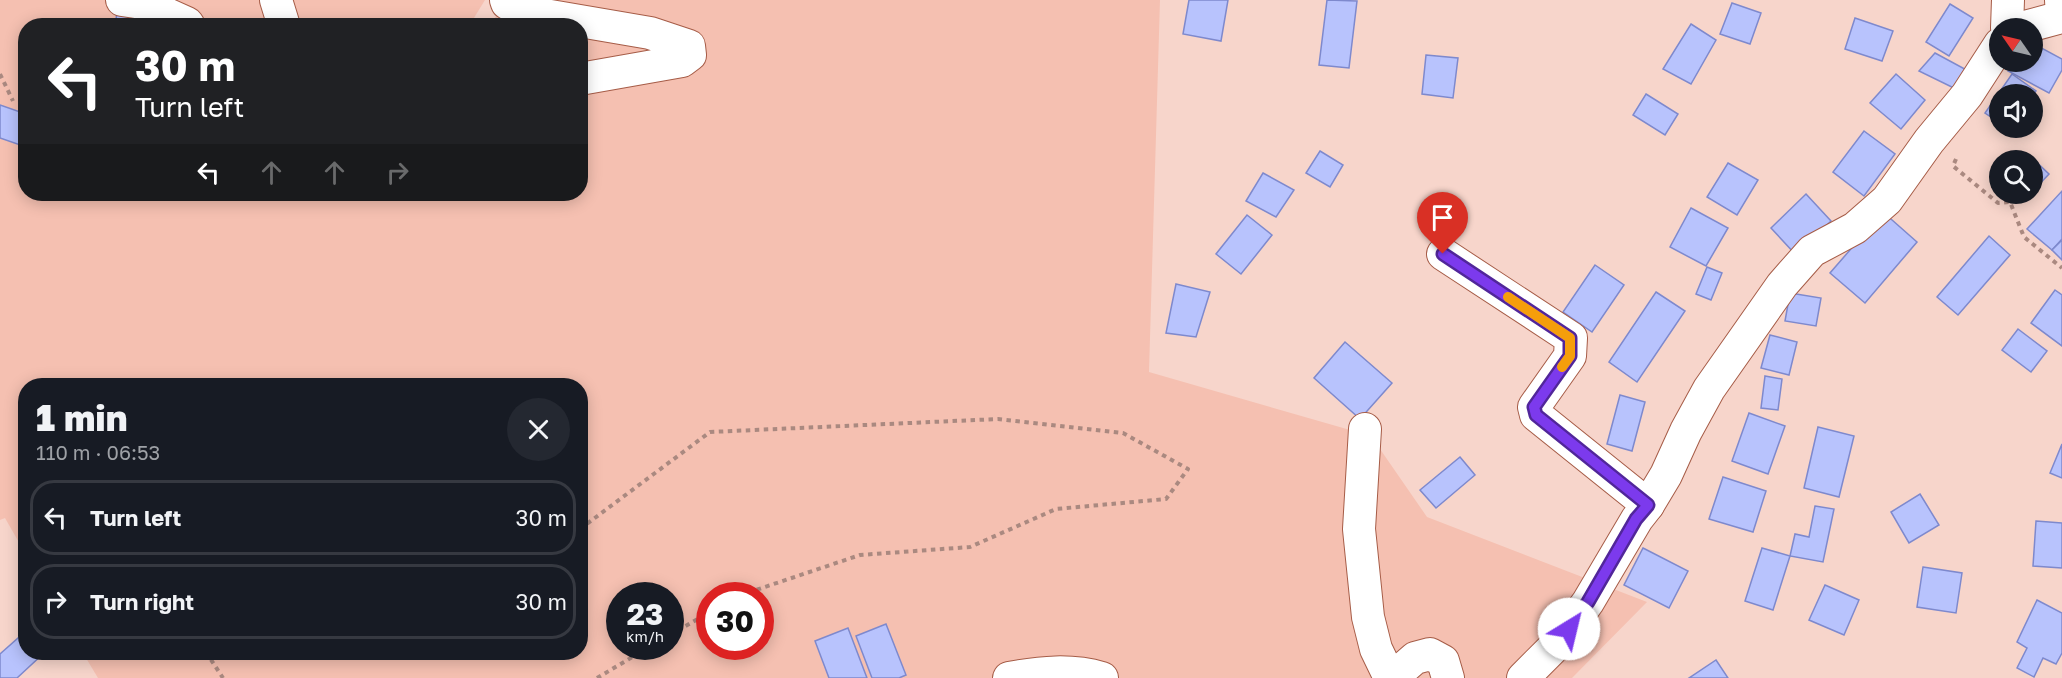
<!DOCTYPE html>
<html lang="en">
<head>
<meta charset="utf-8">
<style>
	:root { --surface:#171b24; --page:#242831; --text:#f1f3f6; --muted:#9ea1a6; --line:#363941 }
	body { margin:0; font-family:"Golos Text",sans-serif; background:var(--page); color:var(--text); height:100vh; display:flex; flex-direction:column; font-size:22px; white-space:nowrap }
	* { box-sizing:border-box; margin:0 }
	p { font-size:20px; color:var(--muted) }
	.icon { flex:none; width:33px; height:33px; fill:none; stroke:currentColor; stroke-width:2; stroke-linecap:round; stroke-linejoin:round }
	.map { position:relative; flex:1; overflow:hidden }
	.sheet { position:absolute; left:18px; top:378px; width:570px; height:282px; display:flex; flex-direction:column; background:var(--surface); border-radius:24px; box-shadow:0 3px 15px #0003 }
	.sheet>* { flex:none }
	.top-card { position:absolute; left:18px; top:18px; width:570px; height:183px; border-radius:24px; box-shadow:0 3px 15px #0003; background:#202124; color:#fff; overflow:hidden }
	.needle { width:39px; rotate:304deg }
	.tools { position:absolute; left:1989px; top:18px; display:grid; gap:12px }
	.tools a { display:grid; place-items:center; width:54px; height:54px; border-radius:50%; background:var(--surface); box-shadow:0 3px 15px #0003; font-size:30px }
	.speed { position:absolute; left:606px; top:582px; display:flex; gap:12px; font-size:30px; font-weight:700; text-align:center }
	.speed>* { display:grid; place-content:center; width:78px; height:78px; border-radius:50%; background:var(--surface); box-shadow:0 3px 15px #0003; line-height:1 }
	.speed small { font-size:15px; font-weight:400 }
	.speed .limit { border:9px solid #d22; background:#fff; color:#111 }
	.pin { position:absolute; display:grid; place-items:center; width:51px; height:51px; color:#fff; margin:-62px -26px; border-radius:50% 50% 50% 0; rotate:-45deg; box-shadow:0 0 6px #0007 }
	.pin .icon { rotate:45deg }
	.me { position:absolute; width:66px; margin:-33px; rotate:36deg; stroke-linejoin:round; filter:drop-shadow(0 0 4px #0008) }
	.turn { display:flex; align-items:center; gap:21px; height:126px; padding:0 18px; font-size:27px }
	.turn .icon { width:78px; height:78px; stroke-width:2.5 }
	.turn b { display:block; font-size:42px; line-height:51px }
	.lanes { display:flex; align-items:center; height:57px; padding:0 18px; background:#0003; justify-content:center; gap:30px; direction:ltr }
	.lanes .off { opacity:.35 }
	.round { display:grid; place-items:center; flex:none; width:63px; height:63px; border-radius:32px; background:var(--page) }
	.headline { display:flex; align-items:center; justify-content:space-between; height:102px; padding:0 18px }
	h1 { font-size:36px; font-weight:800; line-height:45px }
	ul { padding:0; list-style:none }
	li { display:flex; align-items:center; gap:18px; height:75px; margin:0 12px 9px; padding:0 6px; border:3px solid var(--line); border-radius:24px }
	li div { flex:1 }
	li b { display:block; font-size:22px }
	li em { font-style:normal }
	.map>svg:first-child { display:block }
</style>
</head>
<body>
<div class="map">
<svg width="2062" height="678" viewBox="0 0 2062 678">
	<rect width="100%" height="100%" fill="#f7d5cb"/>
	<g fill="#f5c0b1" fill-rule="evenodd">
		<path d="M0,0h269l18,25 -261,1v168h554v-168l-91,-1 18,-22 -2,-3h655l-11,372 222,64 56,81 220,85 -75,76h-1474l-15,-25 497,-1v-266h-554l-1,167 -20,-35 -5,2zM620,596h50v50h-50zM710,596h50v50h-50z"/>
		<polygon points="282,0 485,0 469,26 304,25"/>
	</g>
	<g fill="#b8c3fd" stroke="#7e89cd" stroke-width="1.5">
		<polygon points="1189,0 1228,0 1221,41 1183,34"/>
		<polygon points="1327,0 1357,1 1349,68 1319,65"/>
		<polygon points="1732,3 1761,13 1750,44 1720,34"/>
		<polygon points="1950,4 1973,18 1949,56 1926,42"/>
		<polygon points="118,6 160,26 115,26"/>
		<polygon points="1855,18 1893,31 1882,61 1845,49"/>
		<polygon points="1691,24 1716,40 1691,84 1663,69"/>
		<polygon points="2032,43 2062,59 2062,70 2049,93 2008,71 2013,62 2032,62"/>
		<polygon points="1935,53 1974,74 1962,92 1919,71"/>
		<polygon points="1426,55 1458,58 1453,98 1422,94"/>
		<polygon points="1896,74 1925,100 1901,129 1870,103"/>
		<polygon points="2012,74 2036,91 2032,96 2000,94 2000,123 1985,113"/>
		<polygon points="1646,94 1678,114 1665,135 1633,115"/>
		<polygon points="0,105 26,114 26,147 0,138"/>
		<polygon points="1864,131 1895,154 1864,196 1833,172"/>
		<polygon points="1320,151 1343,165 1330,187 1306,173"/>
		<polygon points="2029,155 2049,174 2032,192 2032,160 2024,160"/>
		<polygon points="1728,163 1758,180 1737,215 1707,197"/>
		<polygon points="1263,173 1294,190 1276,217 1246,201"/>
		<polygon points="2062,191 2062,239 2052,250 2027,229"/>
		<polygon points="1806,194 1831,221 1796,255 1771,228"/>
		<polygon points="1691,208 1728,228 1706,266 1670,247"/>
		<polygon points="1883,212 1917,242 1865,303 1830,273"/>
		<polygon points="1247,215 1272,235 1241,274 1216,254"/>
		<polygon points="1989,236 2010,255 1958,315 1937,297"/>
		<polygon points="2062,240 2062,260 2052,250"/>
		<polygon points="1595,265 1624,285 1592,332 1563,312"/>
		<polygon points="1707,267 1722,273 1711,300 1696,294"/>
		<polygon points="1176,284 1210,292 1196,337 1166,333"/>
		<polygon points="2055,290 2062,295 2062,346 2031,323"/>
		<polygon points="1656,292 1685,311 1637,382 1609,362"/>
		<polygon points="1790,293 1821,298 1816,326 1785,321"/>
		<polygon points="2018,329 2047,351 2031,372 2002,350"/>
		<polygon points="1770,335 1797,342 1789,375 1761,368"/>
		<polygon points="1345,342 1392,383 1360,419 1314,378"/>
		<polygon points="1765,376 1782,379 1778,410 1761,408"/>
		<polygon points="1620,395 1645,402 1632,451 1607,444"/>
		<polygon points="1749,413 1785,426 1768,474 1732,461"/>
		<polygon points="1818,427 1854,436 1839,497 1804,488"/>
		<polygon points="2062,444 2062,478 2050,473"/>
		<polygon points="1460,457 1475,475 1436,508 1420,490"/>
		<polygon points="1723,477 1766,491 1753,532 1709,519"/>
		<polygon points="1920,494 1939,525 1909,543 1891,512"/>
		<polygon points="1815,506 1834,509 1823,562 1790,556 1795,534 1809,537"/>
		<polygon points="2036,521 2062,523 2062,568 2033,566"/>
		<polygon points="1643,548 1688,571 1669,608 1624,585"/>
		<polygon points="1762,548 1790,556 1773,610 1745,601"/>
		<polygon points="1923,567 1962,573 1956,613 1917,607"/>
		<polygon points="1825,585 1859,600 1844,635 1809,620"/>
		<polygon points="2037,600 2062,613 2062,653 2056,664 2043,658 2034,677 2017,668 2027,648 2017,642"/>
		<polygon points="886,624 906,675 899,678 872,678 856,636"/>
		<polygon points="848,628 867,678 829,678 815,641"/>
		<polygon points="26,631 26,652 45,652 17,678 0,678 0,654"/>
		<polygon points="1716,660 1728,678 1689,678"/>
	</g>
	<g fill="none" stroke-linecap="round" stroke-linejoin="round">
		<defs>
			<g id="street">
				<polyline points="122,0 142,3 187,23 189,26"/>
				<polyline points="276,0 284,26"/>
				<polyline points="506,0 507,3 521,11 650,33 689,46 690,55 682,61 580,79"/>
				<polyline points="2007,28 2008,0"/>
				<polyline points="2021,28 2062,17 2061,0"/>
				<polyline points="1443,254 1571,338 1570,356 1534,407 1536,415 1648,505"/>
				<polyline points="1365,429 1359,529 1368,617 1376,649 1390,678"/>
				<path d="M1009,678c32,-6 62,-9 93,0"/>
				<polyline points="1392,678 1415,658 1430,654 1443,661 1448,678"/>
				<polyline points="1523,678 1559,642 1588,602 1637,519 1648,505 1666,475 1686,431 1709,389 1782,285 1812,251 1855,228 1887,200 1929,141 1967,95 2000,44"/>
			</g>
		</defs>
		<use href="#street" stroke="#a65c47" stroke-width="34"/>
		<g stroke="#aa8980" stroke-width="4" stroke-dasharray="4.5 4.5" stroke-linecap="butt">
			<polyline points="0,74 13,101"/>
			<polyline points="1956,159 1953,166 1998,203 2010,202 2024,237 2062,268"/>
			<polyline points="580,529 710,432 998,419 1123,433 1188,469 1166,499 1056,509 970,547 860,555 738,596"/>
			<polyline points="670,635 710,612"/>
			<polyline points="206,652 223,678"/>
			<polyline points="597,678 651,646"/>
		</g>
		<use href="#street" stroke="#fff" stroke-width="32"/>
	</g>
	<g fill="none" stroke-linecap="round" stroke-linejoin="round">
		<defs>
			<polyline id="route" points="1443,254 1570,338 1570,356 1534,407 1536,415 1648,505 1636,519 1588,602 1569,629"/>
		</defs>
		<use href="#route" stroke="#51269a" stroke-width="15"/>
		<use href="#route" stroke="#7c3aed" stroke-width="10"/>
		<polyline stroke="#f59e0b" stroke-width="10" points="1508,297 1570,338 1570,356 1562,367"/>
	</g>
</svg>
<div class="tools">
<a><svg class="needle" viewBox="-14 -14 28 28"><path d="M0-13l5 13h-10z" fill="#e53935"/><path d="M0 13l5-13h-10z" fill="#9ea1a6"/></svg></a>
<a><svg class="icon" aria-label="sound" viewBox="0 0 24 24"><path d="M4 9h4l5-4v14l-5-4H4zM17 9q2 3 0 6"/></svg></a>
<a><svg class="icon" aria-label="search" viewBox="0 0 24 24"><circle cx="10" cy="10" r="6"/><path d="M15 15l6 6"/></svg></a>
</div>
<div class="speed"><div>23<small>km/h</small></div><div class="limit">30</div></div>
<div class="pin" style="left:1443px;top:254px;background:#d93025"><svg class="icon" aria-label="arrive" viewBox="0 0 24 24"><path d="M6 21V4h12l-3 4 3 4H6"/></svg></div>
<svg class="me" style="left:1569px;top:629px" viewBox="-20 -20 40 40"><circle r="19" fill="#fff"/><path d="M0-13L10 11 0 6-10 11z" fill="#7c3aed"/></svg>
<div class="top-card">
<div class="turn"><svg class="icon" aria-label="left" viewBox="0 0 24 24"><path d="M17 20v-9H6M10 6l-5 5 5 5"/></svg><div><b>30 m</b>Turn left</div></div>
<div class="lanes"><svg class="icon" aria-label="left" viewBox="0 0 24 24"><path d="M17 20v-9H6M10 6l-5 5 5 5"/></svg><svg class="icon off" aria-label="ahead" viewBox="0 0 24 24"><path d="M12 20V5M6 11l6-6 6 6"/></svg><svg class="icon off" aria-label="ahead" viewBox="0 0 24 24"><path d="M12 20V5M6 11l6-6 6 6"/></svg><svg class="icon off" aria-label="right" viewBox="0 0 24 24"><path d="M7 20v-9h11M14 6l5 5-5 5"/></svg></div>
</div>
<section class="sheet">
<div class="headline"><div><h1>1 min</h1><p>110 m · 06:53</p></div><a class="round"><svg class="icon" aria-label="close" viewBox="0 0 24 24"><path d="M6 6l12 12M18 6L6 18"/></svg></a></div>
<ul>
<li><svg class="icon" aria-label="left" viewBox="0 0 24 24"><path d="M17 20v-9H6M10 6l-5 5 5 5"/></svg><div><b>Turn left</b></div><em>30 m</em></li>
<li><svg class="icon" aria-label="right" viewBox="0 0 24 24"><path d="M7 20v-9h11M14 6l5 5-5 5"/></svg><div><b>Turn right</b></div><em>30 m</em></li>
</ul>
</section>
</div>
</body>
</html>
